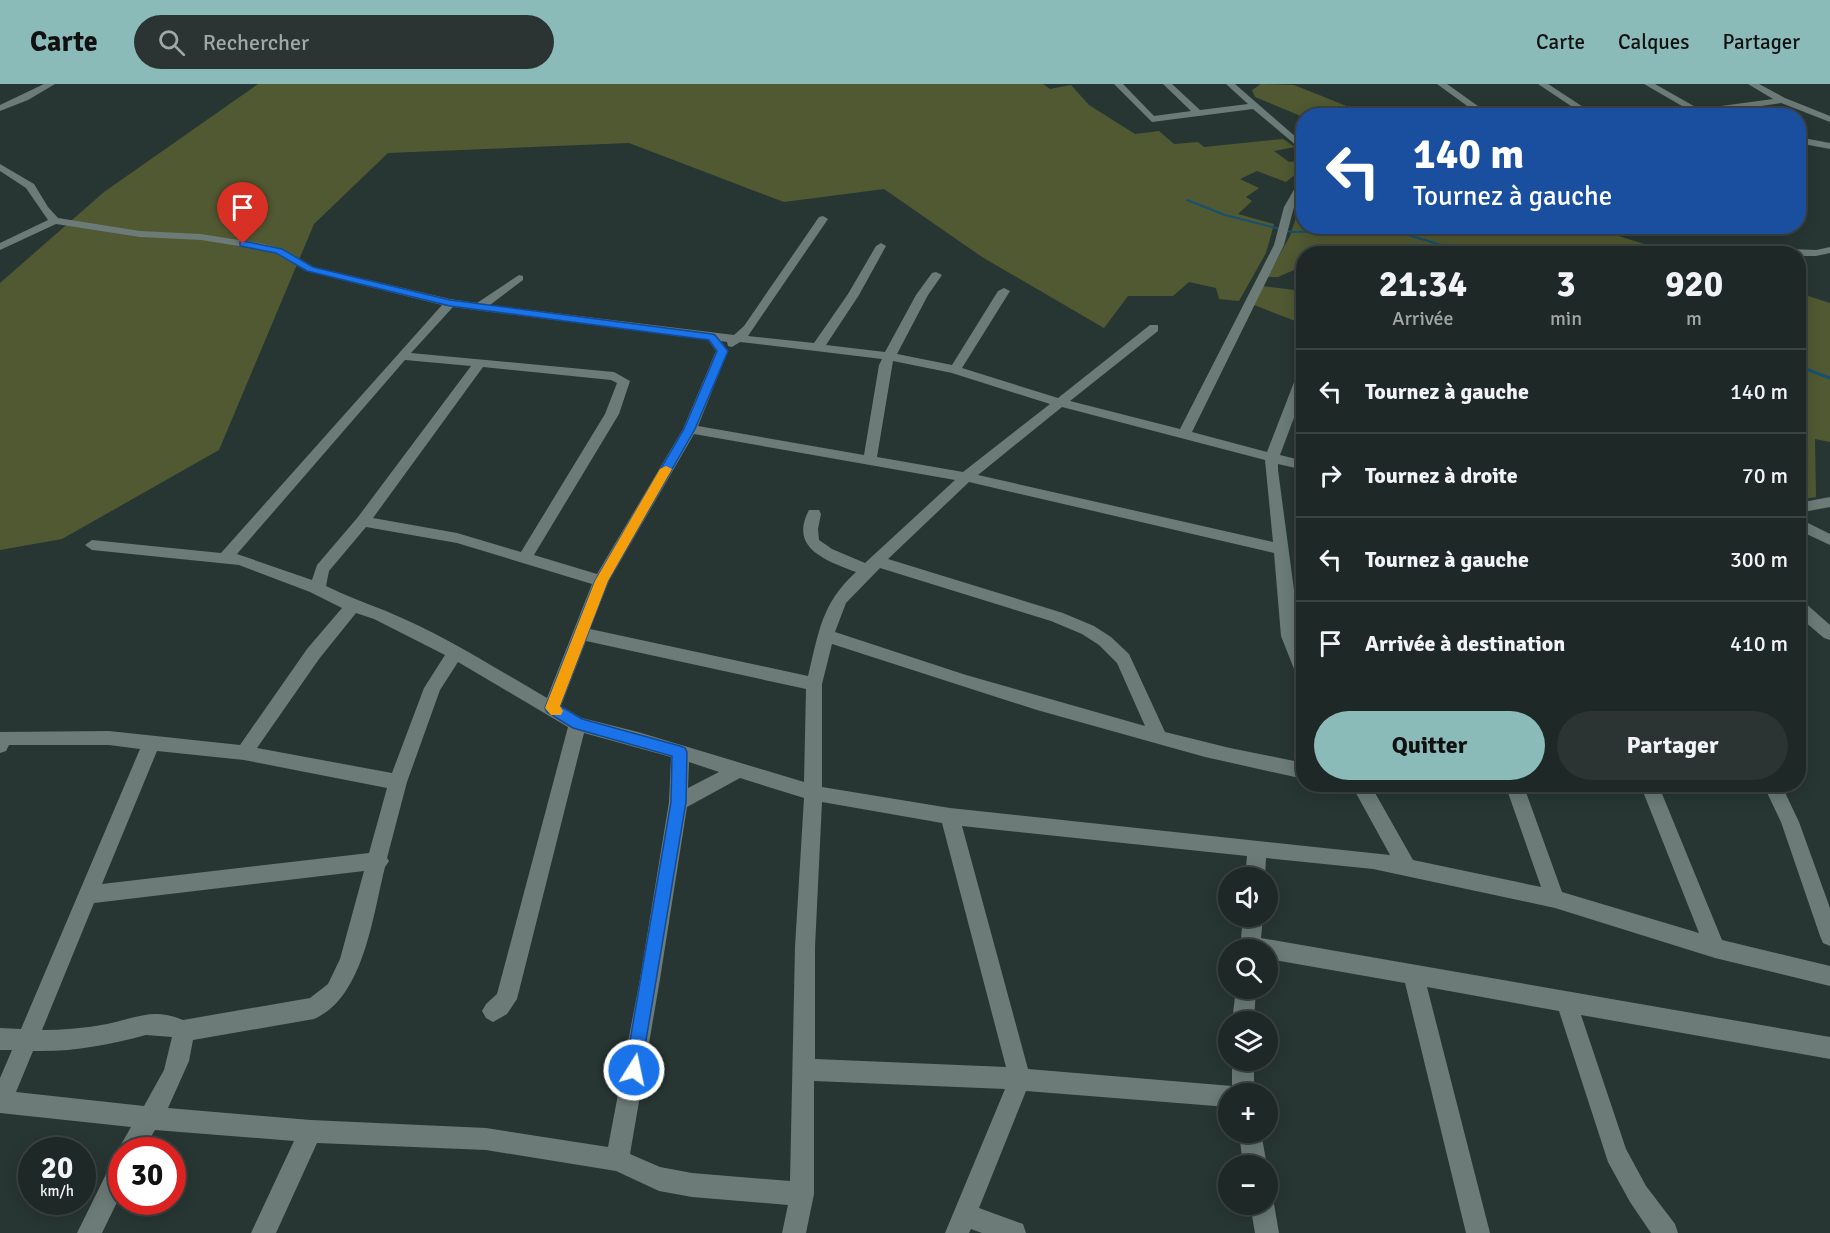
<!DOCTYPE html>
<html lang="fr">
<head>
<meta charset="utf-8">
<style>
	:root { --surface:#1e2826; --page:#2b3432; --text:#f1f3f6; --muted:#a1a6a7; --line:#3c4443; --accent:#8bbbb9 }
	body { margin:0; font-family:Signika,sans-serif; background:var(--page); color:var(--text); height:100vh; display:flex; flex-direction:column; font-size:22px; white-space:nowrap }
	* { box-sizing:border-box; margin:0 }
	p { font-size:20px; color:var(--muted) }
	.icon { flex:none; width:33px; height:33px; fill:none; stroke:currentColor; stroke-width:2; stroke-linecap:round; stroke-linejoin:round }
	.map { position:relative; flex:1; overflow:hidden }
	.panel { position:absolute; left:1296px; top:162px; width:510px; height:546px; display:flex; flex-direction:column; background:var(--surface); border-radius:24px; box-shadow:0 3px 15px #0003,0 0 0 2px var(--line) }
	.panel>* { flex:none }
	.hud { position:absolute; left:1296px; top:24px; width:510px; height:126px; border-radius:24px; box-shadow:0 3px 15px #0003,0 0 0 2px var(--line); background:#1a4fa0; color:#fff; overflow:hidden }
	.fabs { position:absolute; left:1218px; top:783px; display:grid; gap:12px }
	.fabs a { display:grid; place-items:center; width:60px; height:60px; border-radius:50%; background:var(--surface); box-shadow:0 3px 15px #0003,0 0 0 2px var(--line); font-size:30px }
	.speed { position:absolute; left:18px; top:1053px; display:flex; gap:12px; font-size:30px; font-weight:700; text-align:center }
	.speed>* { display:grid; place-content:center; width:78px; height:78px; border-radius:50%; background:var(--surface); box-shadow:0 3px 15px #0003,0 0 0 2px var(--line); line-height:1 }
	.speed small { font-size:15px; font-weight:400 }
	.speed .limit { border:9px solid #d22; background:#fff; color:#111 }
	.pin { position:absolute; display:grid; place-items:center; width:51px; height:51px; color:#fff; margin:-62px -26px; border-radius:50% 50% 50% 0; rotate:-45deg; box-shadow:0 0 6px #0007 }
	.pin .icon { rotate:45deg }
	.me { position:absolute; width:66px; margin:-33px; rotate:10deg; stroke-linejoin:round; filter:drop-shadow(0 0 4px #0008) }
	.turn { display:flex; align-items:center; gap:21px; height:126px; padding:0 18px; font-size:27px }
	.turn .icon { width:78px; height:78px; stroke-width:2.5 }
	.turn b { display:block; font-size:42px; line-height:51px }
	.eta { display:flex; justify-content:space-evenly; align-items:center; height:102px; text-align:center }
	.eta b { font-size:36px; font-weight:700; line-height:42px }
	.button { display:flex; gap:12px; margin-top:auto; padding:12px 18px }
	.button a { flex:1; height:69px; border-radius:36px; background:var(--accent); color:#111; font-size:24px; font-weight:700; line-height:69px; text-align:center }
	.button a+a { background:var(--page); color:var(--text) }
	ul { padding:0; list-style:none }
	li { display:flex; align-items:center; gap:18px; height:84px; padding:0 18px; border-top:2px solid var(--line) }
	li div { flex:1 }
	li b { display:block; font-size:22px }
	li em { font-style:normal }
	header { display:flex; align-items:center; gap:36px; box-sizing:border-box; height:84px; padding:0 30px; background:var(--accent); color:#111 }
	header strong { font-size:28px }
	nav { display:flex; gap:33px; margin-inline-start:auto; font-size:21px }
	.search { width:420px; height:54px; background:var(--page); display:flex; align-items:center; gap:15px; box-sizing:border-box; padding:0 21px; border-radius:33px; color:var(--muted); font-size:22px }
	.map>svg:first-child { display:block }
</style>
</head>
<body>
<header>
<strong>Carte</strong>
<div class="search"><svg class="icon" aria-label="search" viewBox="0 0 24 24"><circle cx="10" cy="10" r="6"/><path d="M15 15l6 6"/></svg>Rechercher</div>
<nav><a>Carte</a><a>Calques</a><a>Partager</a></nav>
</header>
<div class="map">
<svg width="1830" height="1149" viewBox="0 0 1830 1149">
	<rect width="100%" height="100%" fill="#283633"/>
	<g fill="#505932">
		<polygon points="258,0 1043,0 1050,5 1071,1 1089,21 1135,50 1159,47 1174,60 1198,58 1204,63 1283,55 1295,63 1274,67 1289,78 1303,76 1303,84 1286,98 1257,87 1240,95 1259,104 1246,113 1252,117 1238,130 1274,140 1266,169 1239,217 1219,215 1216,204 1189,198 1173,212 1128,212 1104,244 982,173 884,105 784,118 629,59 388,69 314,140 219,366 62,455 0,466 0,199 104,108"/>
		<polygon points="1261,0 1294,1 1369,31 1304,32 1303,33 1255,13 1252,6"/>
		<path d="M1303,112l1,30 286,1 83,26 -302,1c-23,-7 -44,-1 -67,0l-1,12 -25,11h-11l23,-41z"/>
		<polygon points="1262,202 1303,207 1303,240 1254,221"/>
		<polygon points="1799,209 1830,219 1830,358 1815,355 1816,413 1799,416"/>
	</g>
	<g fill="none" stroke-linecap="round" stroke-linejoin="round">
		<polyline stroke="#165170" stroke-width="2" points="1187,116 1225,131 1292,148 1391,146 1472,170"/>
		<polyline stroke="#165170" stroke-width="3" points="1798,282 1830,294"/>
		<g fill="#6c7b77" fill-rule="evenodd">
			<polygon points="44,0 55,0 28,16 0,27 0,21"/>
			<polygon points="1114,0 1123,0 1154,32 1191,27 1163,0 1172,0 1200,26 1248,20 1226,0 1235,0 1304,60 1304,68 1253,25 1152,38"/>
			<polygon points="1437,0 1447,0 1492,32 1481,32"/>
			<polygon points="1538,0 1548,0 1597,32 1586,32"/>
			<polygon points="1644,0 1655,0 1699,25 1773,15 1748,0 1759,0 1785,14 1830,32 1830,38 1781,19 1699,31 1661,32 1689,26"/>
			<polygon points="1798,53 1830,59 1830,65 1798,59"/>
			<path d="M0,80l34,20 14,23 10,11 82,13 61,3 63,10 19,5 31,18 136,32 27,4 42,-28 4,1v4l-33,25 244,30 10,-9 75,-109 4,-1 5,3 -80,117 66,7 34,-49 28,-48 5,-3 5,3 -27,49 -33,50 59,7 31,-57 16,-22 4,-1 6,3 -14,20 -31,59 55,11 46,-74 6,-3 6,3 -48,77 96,30 92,-73h8v6l-88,70 110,28 94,-184 10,-38 15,-26 5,-3v13l-10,16 -10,38 -92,187 75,20 31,-80 6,-4v23l-24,64 24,6v9l-26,-6v6l16,120 3,46 7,16v28l-6,-1 -2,-5 -15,-38 -7,-83 -305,-71 -81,77 175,54 31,13 17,11 18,17 36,78 65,16 74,15v16l-99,-22 -168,-47 -205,-66 -10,40v103l128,21 440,47 -39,-71h19l43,76 128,27 -36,-103h18l39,108 137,41 -59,-149h18l64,156 108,26v20l-115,-28 -160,-50 -182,-39 -107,-11 -1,20h-20l2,-22 -285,-30 66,243 204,17v-26h22v34h-26v13l-202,-16 -47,117 44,16 3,9h-44l-11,-4 -2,4h-24l60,-144 -191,-8v113l-8,39h-24l6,-28 -96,-8 -33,-6 -43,-20 -130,-21 -169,-7 -41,90h-25l43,-92 -139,-11 -12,20h-21v42l-20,41h-25l37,-75 7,-3 -3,-5 13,-23 -131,-14v-35l12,-28h-12v-22l21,1 119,-280 -31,-4h-100l-3,6 -6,2v-21l109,-1 131,14 67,-96 35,-41 -32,-16 -71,-27 -147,-15 -7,-5 7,-5 129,13 221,-248 -136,-34 -31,-18 -12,-3 -62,-10 -61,-3 -84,-13 -56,26v-7l48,-23 -22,-32 -26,-17zM453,223l255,33 8,11 -33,78 -86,145 -63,-19 85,-141 11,-33 -16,-9 -203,-19zM721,257l6,1 1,4 4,1 8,-5 18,2 124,15 -3,6 -15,90 -166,-29 30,-75zM405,276l66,6 -113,151 -41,48 -5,15 -75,-26zM893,277l59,12 98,31 -87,68 -86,-15zM483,283l128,13 6,3 -12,31 -84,138 -64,-19 -84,-15zM1062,323l203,53 8,82 -295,-67zM694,350l261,46 -90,83 -33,-14 -13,-9 -1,-11 3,-15 -2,-4h-10c-21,39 19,51 47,62 -35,32 -37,60 -48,104l-218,-47 19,-48zM366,443l91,16 135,41 -45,114c-52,-30 -105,-64 -161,-87 -20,-8 -40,-15 -60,-25l3,-15zM880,484l171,53 31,13 17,11 18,18 28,63 -179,-51 -131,-43 11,-29zM356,529l18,6 71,36 -21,33 -32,85 -135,-25 62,-89zM586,557l220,48 -2,93 -166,-50 -56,-14 -21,-12zM458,578l110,65 -71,267 -11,10 -4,7 4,7 7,4 14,-8 10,-15 67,-266 87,24 -2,45 -29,177 -32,168 -122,-19 -175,-8 -143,-12 21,-47 4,-21 121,-21c50,-21 59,-105 71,-152l4,-6 -2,-3 20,-76 33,-92zM157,667l87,9 143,28 -18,65 -267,31zM689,678l30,10 -31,16zM740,694l64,20 -9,149 -5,234 -98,-8 -32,-6 -30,-13 30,-175 27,-172zM822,718l120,21 64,244 -191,-8v-112zM364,787l-24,88 -12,25 -18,14 -127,22c-30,-13 -46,-2 -76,4 -21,4 -44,6 -65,6l52,-127zM146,951l26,2 -8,33 -20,36 -128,-14 17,-41c40,1 75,-6 113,-16z"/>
			<polygon points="1830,163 1830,169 1816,172 1798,172 1798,170 1765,170 1762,167 1768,164 1816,166"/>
			<polygon points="1830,413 1830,423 1798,429 1798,419"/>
			<polygon points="1798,434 1830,450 1830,461 1798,446"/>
			<polygon points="1798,516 1804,518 1830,541 1830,556 1824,554 1798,532"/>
			<polygon points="1763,700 1781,700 1799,738 1830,824 1830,862 1823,859 1820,852 1781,738"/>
			<polygon points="1243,832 1263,832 1261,854 1830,953 1830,975 1581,931 1626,1065 1646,1102 1675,1140 1678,1149 1651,1149 1630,1118 1608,1078 1559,927 1427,903 1490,1149 1466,1149 1405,899 1268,875 1268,866 1240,866"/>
			<polygon points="1236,904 1256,904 1254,938 1232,938"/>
			<polygon points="1239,1048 1261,1048 1267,1082 1243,1082"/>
			<polygon points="1268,1110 1274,1120 1279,1149 1255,1149 1250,1120 1268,1120"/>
		</g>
	</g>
	<polygon fill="#1a73e8" stroke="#114b97" stroke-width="1.5" points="243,157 282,165 313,183 450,216 712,250 715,251 728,267 695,345 608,497 560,622 582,635 680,662 685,664 687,668 686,718 640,992 634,995 627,992 625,986 671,718 672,672 573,644 547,628 545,624 595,497 684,345 717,267 709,256 450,222 307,187 276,169 240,162 240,158"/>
	<polygon fill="#f59e0b" points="666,382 672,385 608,497 560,622 563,627 561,631 551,631 545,624 595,497 660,385"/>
</svg>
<div class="fabs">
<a><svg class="icon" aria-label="sound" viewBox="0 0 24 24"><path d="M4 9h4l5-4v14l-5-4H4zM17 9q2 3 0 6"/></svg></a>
<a><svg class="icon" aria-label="search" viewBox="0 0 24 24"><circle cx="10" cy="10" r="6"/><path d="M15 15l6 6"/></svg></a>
<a><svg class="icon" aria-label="layers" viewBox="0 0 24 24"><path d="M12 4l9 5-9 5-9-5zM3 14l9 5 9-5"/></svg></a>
<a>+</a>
<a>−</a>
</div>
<div class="speed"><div>20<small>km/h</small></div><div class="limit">30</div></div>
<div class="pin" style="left:243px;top:160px;background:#d93025"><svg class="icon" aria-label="arrive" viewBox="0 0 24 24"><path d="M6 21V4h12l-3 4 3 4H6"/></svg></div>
<svg class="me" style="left:634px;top:986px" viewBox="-20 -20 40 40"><circle r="17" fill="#1a73e8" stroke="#fff" stroke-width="3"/><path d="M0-11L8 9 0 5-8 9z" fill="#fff"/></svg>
<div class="hud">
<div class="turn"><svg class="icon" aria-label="left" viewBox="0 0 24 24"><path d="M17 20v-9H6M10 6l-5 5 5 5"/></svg><div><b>140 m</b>Tournez à gauche</div></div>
</div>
<section class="panel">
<div class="eta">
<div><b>21:34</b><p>Arrivée</p></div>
<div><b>3</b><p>min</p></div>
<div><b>920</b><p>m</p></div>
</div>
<ul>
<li><svg class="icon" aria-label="left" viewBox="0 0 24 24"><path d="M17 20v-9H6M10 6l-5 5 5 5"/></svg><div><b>Tournez à gauche</b></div><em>140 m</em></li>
<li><svg class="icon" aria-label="right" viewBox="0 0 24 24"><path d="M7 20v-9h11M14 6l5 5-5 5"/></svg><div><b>Tournez à droite</b></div><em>70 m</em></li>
<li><svg class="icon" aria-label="left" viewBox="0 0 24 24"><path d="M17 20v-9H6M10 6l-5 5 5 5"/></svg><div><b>Tournez à gauche</b></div><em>300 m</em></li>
<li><svg class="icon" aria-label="arrive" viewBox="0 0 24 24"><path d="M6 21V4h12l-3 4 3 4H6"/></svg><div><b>Arrivée à destination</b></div><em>410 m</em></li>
</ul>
<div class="button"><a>Quitter</a><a>Partager</a></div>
</section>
</div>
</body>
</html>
